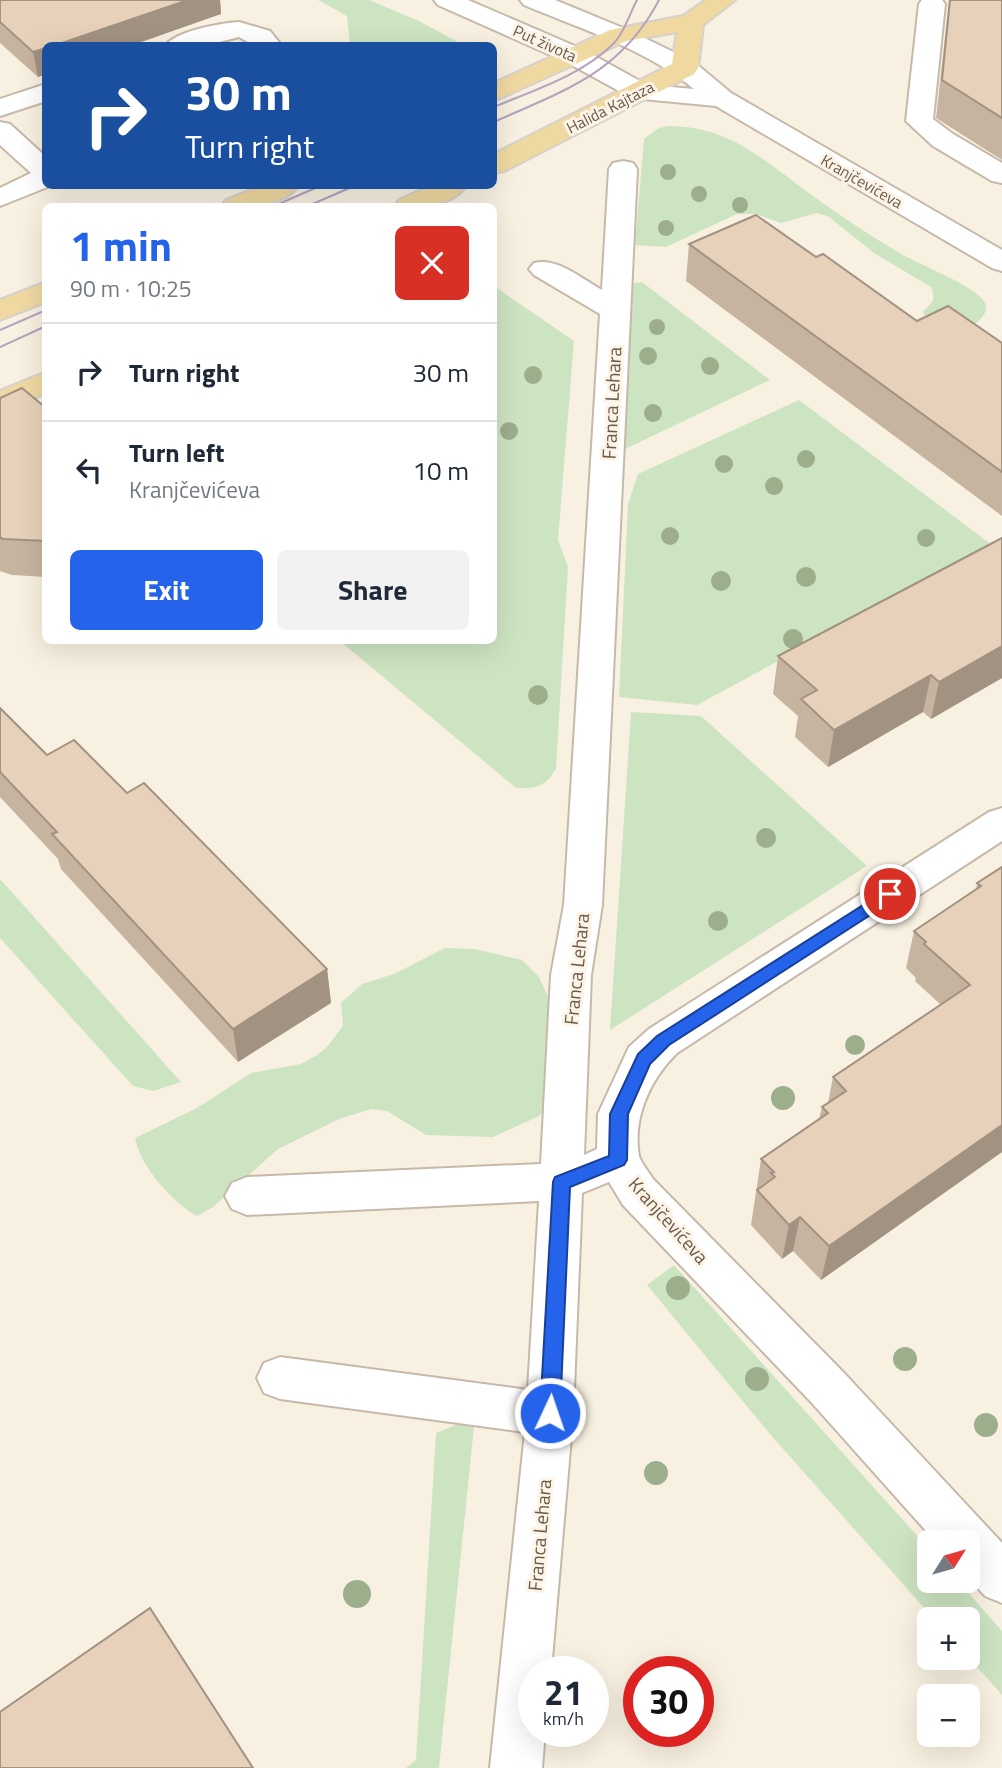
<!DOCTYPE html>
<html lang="en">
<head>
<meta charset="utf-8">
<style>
	:root { --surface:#fff; --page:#f2f2f3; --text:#1f2937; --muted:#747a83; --line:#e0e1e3; --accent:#2563eb }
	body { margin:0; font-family:"Titillium Web",sans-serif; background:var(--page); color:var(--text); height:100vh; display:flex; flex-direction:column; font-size:26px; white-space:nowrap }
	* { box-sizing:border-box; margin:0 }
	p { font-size:23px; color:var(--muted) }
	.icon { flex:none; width:38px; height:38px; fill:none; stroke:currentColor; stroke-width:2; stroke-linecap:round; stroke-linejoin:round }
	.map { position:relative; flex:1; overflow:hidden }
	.sheet { position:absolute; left:42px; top:203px; width:455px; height:441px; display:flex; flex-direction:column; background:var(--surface); border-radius:10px; box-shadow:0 7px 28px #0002 }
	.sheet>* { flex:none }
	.guide { position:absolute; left:42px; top:42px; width:455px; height:147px; border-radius:10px; box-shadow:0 7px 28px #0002; background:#1a4fa0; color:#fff; overflow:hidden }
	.needle { width:46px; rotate:53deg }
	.fabs { position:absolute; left:917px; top:1530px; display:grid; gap:14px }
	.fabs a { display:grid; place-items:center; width:63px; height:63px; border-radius:10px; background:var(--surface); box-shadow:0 7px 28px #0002; font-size:35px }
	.speed { position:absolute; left:518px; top:1656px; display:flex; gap:14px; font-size:35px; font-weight:700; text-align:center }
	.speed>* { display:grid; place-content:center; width:91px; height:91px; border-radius:50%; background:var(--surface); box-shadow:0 7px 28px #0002; line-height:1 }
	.speed small { font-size:18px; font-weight:400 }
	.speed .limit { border:10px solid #d22; background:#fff; color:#111 }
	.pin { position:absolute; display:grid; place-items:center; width:60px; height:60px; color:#fff; margin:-30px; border:4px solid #fff; border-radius:50%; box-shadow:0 2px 7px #0007 }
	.me { position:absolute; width:77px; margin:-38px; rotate:3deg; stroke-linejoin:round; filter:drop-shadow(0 0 5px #0008) }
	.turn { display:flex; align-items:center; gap:24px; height:147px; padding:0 28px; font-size:32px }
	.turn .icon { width:91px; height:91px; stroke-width:2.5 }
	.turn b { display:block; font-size:49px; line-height:60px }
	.round { display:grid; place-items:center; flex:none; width:74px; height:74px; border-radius:10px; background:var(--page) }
	.overview { display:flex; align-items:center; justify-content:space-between; height:119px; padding:0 28px }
	h1 { font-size:42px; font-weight:700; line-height:52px; color:var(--accent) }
	.cta { display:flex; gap:14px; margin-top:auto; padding:14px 28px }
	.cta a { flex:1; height:80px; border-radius:10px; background:var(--accent); color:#fff; font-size:28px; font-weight:700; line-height:80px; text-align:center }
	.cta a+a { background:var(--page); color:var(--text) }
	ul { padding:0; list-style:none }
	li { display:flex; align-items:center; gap:21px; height:98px; padding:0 28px; border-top:2px solid var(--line) }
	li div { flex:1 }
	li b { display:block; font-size:26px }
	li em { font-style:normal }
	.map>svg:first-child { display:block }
</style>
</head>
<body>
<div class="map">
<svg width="1002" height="1768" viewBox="0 0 1002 1768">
	<rect width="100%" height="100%" fill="#f8f1e1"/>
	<g fill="#cde4c2">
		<polygon points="318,0 369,0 419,21 463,45 350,45 347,16"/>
		<path d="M667,126c64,-1 101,38 150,73 27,19 54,37 81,53 17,11 81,35 87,51 6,16 -19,26 -30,33l-31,-21 -1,-4c10,-8 13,-11 8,-24l-57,-34 -45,-36 -12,-4 -36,10 -25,-9h-19l-71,33 -31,-2 9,-106 13,-10z"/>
		<polygon points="642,282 770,380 621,451 628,284"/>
		<path d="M494,286l80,55 -16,199 10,27 -12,201c-9,18 -20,21 -40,20l-176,-147 154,-1z"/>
		<polygon points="799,400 992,545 697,705 619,697 628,504 638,474"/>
		<polygon points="631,712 701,716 867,866 610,1030"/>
		<polygon points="0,881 1,880 181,1082 153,1091 133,1086 0,938"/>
		<path d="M445,948l30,1 47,11 17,17 17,37 -6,93 -13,10 -44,20 -67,-2 -39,-24 -16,-2 -32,10 -61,30 -65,58 -16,9c-24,-13 -57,-50 -62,-78l62,-30 54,-35 50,-9 13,-7 12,-9 17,-22 -2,-23 21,-19 32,-10z"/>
		<polygon points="674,1265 929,1549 929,1580 957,1580 1002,1631 1002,1695 968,1657 968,1619 934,1619 769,1433 647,1285"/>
		<polygon points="475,1417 439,1768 406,1768 416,1760 436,1433"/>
	</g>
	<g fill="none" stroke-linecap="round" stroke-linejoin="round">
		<defs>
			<g id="minor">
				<path d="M434,0h34l116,50 63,35 47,4c-48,-40 -113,-60 -170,-84l-4,-5h35l73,30 66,32 37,31 271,157v21l-10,-3 -276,-162 -84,-8 -66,-36 -128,-57z"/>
				<polygon points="922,0 942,0 945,4 933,119 953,134 1002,163 1002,183 992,181 933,146 906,121 919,4"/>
				<path d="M239,22l31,9 12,15h-27l-16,-9 -36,9h-38c10,-15 57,-23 74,-24z"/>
				<polygon points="46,84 46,101 0,116 0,99"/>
				<polygon points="0,122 10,124 46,157 46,186 50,186 0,206 0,188 31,173 0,145"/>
				<path d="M623,161l10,2 4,6 -35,736 -11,70 -7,180 13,-6 1,-35 31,-67 20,-18 340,-217 13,-4v33l-325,212c-26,25 -45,65 -38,103 2,7 10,16 14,23l191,194 158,170v60l-17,-7 -17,-19v-35h-32l-124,-139 -189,-198 -14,-23 -27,11 -9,221 -22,257h-17v60h11l-3,37h-52l35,-336 -245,-33 -16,-6 -7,-15 7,-15 16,-6 248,33 11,-189 -292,14 -15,-6 -7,-13 7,-13 15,-6 294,-13 10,-189 13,-70 36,-591 -66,-39 -5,-6 5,-6c23,-6 48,16 68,27l7,-121 4,-6z"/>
			</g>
			<g id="major">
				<polygon points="706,0 735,0 703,25 698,68 694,74 504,171 494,173 494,154 672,64 677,32 626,41 494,101 494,83 610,30 683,16"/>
				<path d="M261,186h37c-14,20 -54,22 -76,20l4,-6z"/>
				<path d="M430,186h36c-15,21 -48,22 -71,20l4,-6z"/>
				<polygon points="46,282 46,302 0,320 0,300"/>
				<polygon points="46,372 46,393 0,413 0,391"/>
			</g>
		</defs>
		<use href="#minor" stroke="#c7b9aa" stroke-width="4"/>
		<use href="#major" stroke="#d6d1cd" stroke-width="4"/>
		<use href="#minor" fill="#fff" fill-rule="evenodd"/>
		<use href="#major" fill="#f0d9a1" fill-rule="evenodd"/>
		<g stroke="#b4a2bf" stroke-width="2">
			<path d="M494,107c40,-17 89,-32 120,-64 10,-10 16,-30 23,-43"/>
			<path d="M494,122c71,-32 127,-49 165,-122"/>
			<polyline points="274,206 320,186"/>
			<polyline points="308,206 354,186"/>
			<polyline points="0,330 46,310"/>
			<polyline points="0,347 46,326"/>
		</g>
	</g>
	<g fill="#9dae8d">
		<circle cx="668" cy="172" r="8"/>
		<circle cx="699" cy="194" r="8"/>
		<circle cx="740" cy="205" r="8"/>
		<circle cx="666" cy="228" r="8"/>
		<circle cx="657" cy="327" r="8"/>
		<circle cx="648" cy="356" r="9"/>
		<circle cx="710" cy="366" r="9"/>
		<circle cx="533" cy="375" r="9"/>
		<circle cx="653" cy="413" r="9"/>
		<circle cx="509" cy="431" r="9"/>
		<circle cx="806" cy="459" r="9"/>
		<circle cx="724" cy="464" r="9"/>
		<circle cx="774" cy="486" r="9"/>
		<circle cx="670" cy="536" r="9"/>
		<circle cx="926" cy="538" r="9"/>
		<circle cx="806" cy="577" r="10"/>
		<circle cx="721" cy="581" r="10"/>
		<circle cx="793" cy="639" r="10"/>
		<circle cx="538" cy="695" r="10"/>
		<circle cx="766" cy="838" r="10"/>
		<circle cx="718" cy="921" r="10"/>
		<circle cx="855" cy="1045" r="10"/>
		<circle cx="783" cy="1098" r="12"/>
		<circle cx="678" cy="1288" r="12"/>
		<circle cx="905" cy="1359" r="12"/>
		<circle cx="757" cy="1379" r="12"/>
		<circle cx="986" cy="1425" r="12"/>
		<circle cx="656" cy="1473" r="12"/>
		<circle cx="357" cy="1594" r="14"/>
	</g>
	<g fill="#c7b4a0">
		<polygon points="0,0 220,0 221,14 46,46 46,74 38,77 0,43"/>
		<polygon points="949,0 1002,0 1002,160 936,118"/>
		<polygon points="689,244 816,257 917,321 1002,343 1002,516 686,281"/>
		<polygon points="0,398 46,408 46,577 12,575 0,571"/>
		<polygon points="1002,538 1002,678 931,719 923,712 828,767 795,737 798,716 773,694 778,656"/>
		<polygon points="0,708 47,755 127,793 327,969 331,1003 238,1062 61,869 58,859 0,797"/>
		<polygon points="1002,867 1002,1152 821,1280 793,1251 782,1259 751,1225 761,1159 819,1119 822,1107 828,1103 833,1077 941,1005 915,981 916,978 906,968 914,931 976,890 977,883"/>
	</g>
	<g fill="#a29282">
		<polygon points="188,0 220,0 221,14 130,46 53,46"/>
		<polygon points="46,48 46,74 38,77 33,52"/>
		<polygon points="1002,646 1002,678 931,719 939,682"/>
		<polygon points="931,675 923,712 828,767 834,730"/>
		<polygon points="327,969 331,1003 238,1062 233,1029"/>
		<polygon points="1002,1125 1002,1152 821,1280 829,1246"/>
		<polygon points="800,1217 793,1251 782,1259 789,1225"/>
	</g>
	<g fill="#e7d1ba" stroke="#a29282" stroke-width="2">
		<polygon points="0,0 188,0 53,46 46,46 46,48 33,52 0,22"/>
		<polygon points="950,0 1002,0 1002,118 942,80"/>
		<polygon points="756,215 816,257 823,254 917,321 948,306 1002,343 1002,472 689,244"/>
		<polygon points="22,388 46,408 46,541 4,539 0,538 0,398"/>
		<polygon points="1002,538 1002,646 939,682 931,675 834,730 801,699 817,690 778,656"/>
		<polygon points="0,708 47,755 74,740 127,793 144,783 327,969 233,1029 52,834 57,832 0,772"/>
		<polygon points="1002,867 1002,1125 829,1246 800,1217 789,1225 757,1190 775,1177 771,1173 774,1172 761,1159 828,1113 822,1107 846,1091 833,1077 970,985 924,944 926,942 914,931 981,886 977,883"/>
		<polygon points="150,1608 253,1768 0,1768 0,1712"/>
	</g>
	<polygon fill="#2563eb" stroke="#184099" stroke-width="2" points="890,888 898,894 895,899 669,1045 650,1064 628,1114 627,1160 624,1165 570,1187 560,1413 557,1420 550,1422 543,1420 540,1413 553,1182 555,1177 609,1156 610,1114 638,1054 657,1036"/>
	<g text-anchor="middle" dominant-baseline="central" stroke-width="6" stroke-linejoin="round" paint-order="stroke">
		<g font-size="16" fill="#6c5a4b" stroke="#fcf5e7">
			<text transform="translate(545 43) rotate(24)">Put života</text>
			<text transform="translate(610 107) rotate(-27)">Halida Kajtaza</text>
			<text transform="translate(862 181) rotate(30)">Kranjčevićeva</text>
		</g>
		<g font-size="19" fill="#6c5a4b" stroke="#fcf5e7">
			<text transform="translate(611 403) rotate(-87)">Franca Lehara</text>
			<text transform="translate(576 969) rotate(-84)">Franca Lehara</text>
			<text transform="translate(669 1220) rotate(48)">Kranjčevićeva</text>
			<text transform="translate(539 1535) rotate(-85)">Franca Lehara</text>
		</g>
	</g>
</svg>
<div class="fabs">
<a><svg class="needle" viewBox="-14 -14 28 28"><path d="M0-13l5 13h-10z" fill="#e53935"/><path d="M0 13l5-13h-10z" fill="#747a83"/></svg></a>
<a>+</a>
<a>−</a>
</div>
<div class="speed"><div>21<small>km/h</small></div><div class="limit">30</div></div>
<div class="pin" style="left:890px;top:894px;background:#d93025"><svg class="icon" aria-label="arrive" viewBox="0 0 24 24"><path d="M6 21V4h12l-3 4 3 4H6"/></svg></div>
<svg class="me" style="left:550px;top:1413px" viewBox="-20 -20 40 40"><circle r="17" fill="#2563eb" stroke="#fff" stroke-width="3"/><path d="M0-11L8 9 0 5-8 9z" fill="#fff"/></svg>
<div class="guide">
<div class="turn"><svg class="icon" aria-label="right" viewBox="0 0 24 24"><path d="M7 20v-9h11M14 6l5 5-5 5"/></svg><div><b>30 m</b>Turn right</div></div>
</div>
<section class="sheet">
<div class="overview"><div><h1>1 min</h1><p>90 m · 10:25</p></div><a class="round" style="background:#d93025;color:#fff"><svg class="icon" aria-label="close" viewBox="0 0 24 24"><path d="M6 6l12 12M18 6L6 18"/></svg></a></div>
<ul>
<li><svg class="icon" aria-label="right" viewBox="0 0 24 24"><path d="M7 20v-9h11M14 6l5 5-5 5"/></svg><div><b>Turn right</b></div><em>30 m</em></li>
<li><svg class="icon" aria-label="left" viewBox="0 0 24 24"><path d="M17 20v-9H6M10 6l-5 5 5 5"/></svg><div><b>Turn left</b><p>Kranjčevićeva</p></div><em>10 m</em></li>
</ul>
<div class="cta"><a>Exit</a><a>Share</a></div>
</section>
</div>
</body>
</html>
